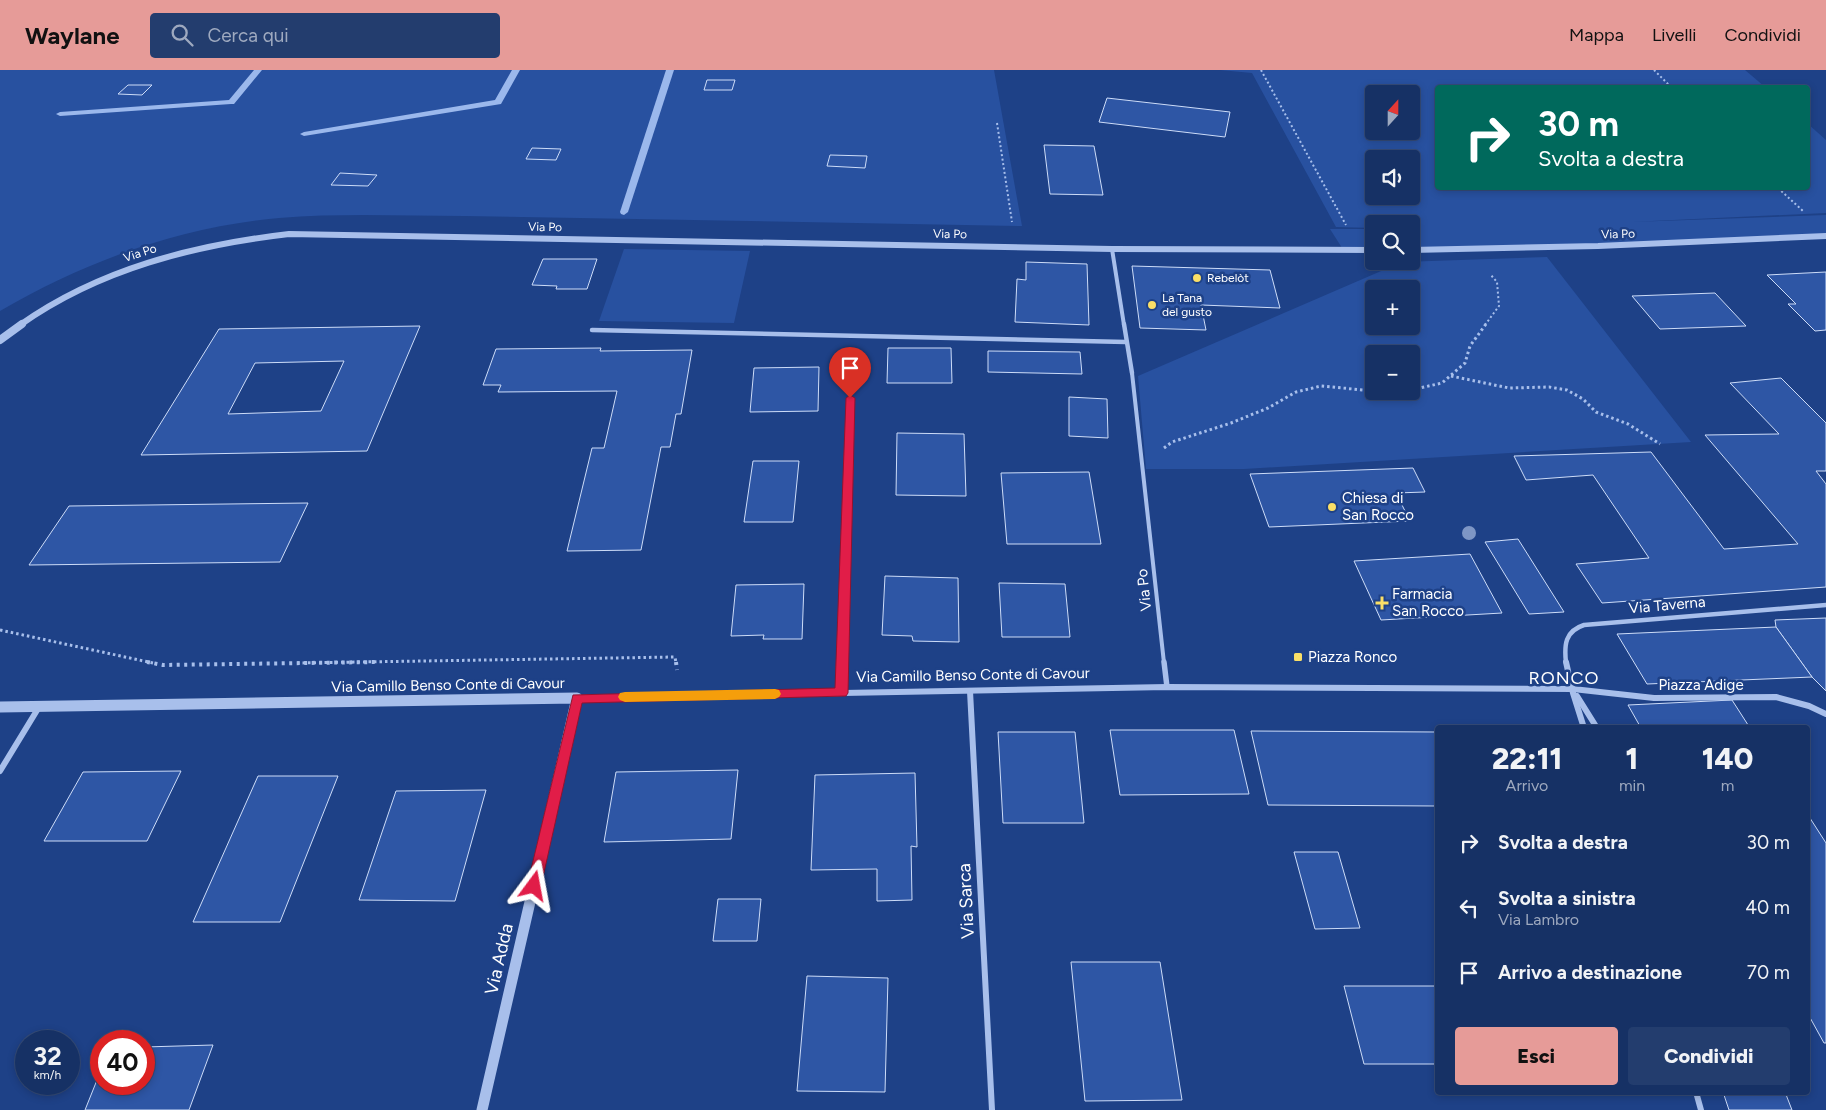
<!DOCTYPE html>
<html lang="it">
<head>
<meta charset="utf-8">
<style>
	:root { --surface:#163165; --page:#233d6e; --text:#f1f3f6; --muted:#9ea9bf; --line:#354c79; --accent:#e69b98 }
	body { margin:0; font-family:Figtree,sans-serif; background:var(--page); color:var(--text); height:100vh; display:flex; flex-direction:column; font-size:19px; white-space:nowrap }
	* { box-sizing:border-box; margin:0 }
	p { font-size:16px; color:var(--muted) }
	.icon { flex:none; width:28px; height:28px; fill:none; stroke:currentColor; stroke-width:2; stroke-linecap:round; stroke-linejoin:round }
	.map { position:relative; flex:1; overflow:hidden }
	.sheet { position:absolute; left:1435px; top:655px; width:375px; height:370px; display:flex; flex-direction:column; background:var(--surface); border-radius:5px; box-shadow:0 2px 8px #0003,0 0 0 1px var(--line) }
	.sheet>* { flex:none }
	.top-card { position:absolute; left:1435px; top:15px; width:375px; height:105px; border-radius:5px; box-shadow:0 2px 8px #0003,0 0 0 1px var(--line); background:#00695c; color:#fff; overflow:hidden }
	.needle { width:32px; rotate:21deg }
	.tools { position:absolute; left:1365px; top:15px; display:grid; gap:10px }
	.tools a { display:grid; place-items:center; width:55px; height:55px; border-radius:5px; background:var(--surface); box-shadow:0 2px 8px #0003,0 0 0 1px var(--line); font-size:25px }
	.speed { position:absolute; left:15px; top:960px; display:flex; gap:10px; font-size:25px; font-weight:700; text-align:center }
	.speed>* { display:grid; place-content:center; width:65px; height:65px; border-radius:50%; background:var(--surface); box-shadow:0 2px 8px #0003,0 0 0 1px var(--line); line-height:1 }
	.speed small { font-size:12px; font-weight:400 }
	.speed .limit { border:8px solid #d22; background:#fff; color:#111 }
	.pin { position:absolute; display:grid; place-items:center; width:42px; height:42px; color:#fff; margin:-51px -21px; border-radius:50% 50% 50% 0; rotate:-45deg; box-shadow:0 0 5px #0007 }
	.pin .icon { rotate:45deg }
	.me { position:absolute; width:55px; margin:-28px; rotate:13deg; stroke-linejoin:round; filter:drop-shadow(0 0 4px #0008) }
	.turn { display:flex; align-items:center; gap:18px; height:105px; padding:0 20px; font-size:22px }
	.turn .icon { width:65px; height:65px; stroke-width:2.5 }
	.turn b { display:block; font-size:35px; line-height:42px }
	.eta { display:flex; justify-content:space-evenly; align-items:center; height:85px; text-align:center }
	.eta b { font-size:30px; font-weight:800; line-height:35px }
	.button { display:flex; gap:10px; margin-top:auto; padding:10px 20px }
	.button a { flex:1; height:58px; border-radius:5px; background:var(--accent); color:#111; font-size:20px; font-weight:800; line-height:58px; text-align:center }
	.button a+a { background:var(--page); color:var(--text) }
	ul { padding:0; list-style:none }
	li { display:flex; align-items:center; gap:15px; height:65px; padding:0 20px }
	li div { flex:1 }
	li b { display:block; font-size:19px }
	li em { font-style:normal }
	header { display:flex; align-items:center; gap:30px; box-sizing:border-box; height:70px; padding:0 25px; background:var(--accent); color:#111 }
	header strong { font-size:24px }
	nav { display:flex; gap:28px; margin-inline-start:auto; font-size:18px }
	.search { width:350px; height:45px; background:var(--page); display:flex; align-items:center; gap:12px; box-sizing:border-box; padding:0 18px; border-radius:5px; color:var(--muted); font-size:19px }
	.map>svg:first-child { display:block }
</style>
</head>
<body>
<header>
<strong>Waylane</strong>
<div class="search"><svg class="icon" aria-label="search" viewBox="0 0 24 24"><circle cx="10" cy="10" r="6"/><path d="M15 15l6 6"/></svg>Cerca qui</div>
<nav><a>Mappa</a><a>Livelli</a><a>Condividi</a></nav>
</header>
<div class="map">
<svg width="1826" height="1040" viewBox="0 0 1826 1040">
	<rect width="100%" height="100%" fill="#1e4187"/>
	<g fill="#2851a0" fill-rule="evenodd">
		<path d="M0,0h994l28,156 -557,-10c-61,0 -124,-3 -186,2 -100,9 -193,43 -279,93z"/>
		<path d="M1220,0h525l20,17 -327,1v100h370v-64l18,16v73l-195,9 195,-7v22l-415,13v-21h4l-4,-1v-4h-37v4l-38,-1 -84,-154zM1374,24h37v37h-37zM1374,89h37v37h-37z"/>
		<polygon points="1330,159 1374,159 1374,181 1344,181"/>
		<polygon points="624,179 750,181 734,253 599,251"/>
		<path d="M1547,187l144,185 -447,27h-98l-8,-93 264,-114zM1374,219h37v37h-37zM1374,284h37v37h-37z"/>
	</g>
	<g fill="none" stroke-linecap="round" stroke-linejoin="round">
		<g fill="#9bb8ec" fill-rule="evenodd">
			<polygon points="254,0 262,0 234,34 231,34 60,46 56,44 60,42 229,30"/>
			<polygon points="512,0 520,0 501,34 304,66 300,64 304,62 495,30"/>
			<polygon points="666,0 674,0 628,142 624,145 621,144 620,142"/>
		</g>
	</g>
	<g fill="#2e56a5" stroke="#cddcf8" fill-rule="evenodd">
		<polygon points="707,10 735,10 732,20 704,20"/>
		<polygon points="128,15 152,15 142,25 118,24"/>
		<polygon points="1107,28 1230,42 1225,67 1099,52"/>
		<polygon points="1044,75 1094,76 1103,125 1050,124"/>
		<polygon points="532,78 561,79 556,90 526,89"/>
		<polygon points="830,85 867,86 865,98 827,96"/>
		<polygon points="340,103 377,105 368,116 331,115"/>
		<polygon points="543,189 597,189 587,219 556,219 557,216 532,215"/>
		<polygon points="1026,192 1087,194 1089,255 1015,252 1017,209 1026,210"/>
		<polygon points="1132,196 1270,200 1280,238 1201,235 1206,260 1140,258"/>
		<polygon points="1826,202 1826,260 1815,261 1788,234 1796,234 1767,205"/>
		<polygon points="1715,223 1746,256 1660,259 1632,226"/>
		<path d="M420,256l-53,125 -226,4 78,-126zM344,291l-23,50 -93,3 27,-51z"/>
		<polygon points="601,278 600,281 692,280 681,344 676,344 670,377 661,377 641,480 567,481 592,378 604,378 617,321 498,322 501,315 483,315 496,279"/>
		<polygon points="888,278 951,278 952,313 887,313"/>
		<polygon points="988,281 1080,282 1082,304 988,302"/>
		<polygon points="819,297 818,341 750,342 754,298"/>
		<polygon points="1781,308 1826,353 1826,401 1816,401 1826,414 1826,517 1602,533 1576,494 1649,488 1593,405 1526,410 1514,386 1651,382 1724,479 1798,474 1705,365 1779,364 1730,313"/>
		<polygon points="1069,327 1107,329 1108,368 1069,366"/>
		<polygon points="897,363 964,364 966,426 896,425"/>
		<polygon points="753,391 799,391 793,452 744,452"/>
		<polygon points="1413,398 1425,422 1396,423 1410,451 1269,457 1250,404"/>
		<polygon points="1089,402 1101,474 1007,474 1001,403"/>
		<polygon points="308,433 280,492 29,495 69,436"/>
		<polygon points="1518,469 1564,542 1529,544 1485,472"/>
		<polygon points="1470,484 1502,543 1381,550 1354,491"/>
		<polygon points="885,506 958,508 959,572 913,571 912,566 882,565"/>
		<polygon points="999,513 1065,514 1070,567 1002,567"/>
		<polygon points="804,514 802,569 763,569 764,565 731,566 736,515"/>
		<polygon points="1826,548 1826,621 1812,607 1776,557 1775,550"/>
		<polygon points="1776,557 1812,607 1647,614 1617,564"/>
		<polygon points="1732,630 1750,658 1641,658 1628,635"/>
		<polygon points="1110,660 1234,660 1249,724 1120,725"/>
		<polygon points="1251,661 1438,662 1438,736 1268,735"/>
		<polygon points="998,662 1075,662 1084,753 1003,753"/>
		<polygon points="738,700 731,769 604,772 616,702"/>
		<polygon points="181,701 147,771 44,771 83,702"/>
		<polygon points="915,703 917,777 911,776 912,830 877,831 877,799 811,800 815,705"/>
		<polygon points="258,706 338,706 280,852 193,852"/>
		<polygon points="486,720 455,831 359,830 396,721"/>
		<polygon points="1808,745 1826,773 1826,973 1824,973 1808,944"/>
		<polygon points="1294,782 1338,782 1360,858 1315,859"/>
		<polygon points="718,829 761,829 757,871 713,871"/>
		<polygon points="1071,892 1160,892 1182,1030 1085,1031"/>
		<polygon points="807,906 888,908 885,1022 797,1021"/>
		<polygon points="1344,916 1438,916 1438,994 1364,994"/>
		<polygon points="213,975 189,1040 85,1040 101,1000 101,1014 144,1014 144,977"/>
		<polygon points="1723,1022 1785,1022 1792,1040 1729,1040"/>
	</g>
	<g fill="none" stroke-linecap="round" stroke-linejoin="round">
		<g stroke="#a8bfeb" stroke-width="2" stroke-dasharray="2 2.5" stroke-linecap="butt">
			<polyline points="1261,0 1346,155"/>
			<polyline points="1654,0 1672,18"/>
			<polyline points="997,53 1012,152"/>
			<polyline points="1778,118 1803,141"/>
			<polyline points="1485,255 1499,236 1497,212 1490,204"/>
		</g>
		<g stroke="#a8bfeb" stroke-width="3" stroke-dasharray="2.5 3" stroke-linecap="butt">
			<polyline points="1451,306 1509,318 1549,317 1567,320 1583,329 1596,342 1628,354 1660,374"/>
			<polyline points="1411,320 1442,313 1465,293 1470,276 1486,254"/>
			<polyline points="1380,321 1398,323 1406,321"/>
			<polyline points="1164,378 1172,372 1231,353 1268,338 1296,322 1321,316 1374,321"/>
			<polyline points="0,560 153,593"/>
			<polyline points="297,593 675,587 676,593"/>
		</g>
		<g stroke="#a8bfeb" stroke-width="4" stroke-dasharray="3 4.5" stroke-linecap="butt">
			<polyline points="147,592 163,595 377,592"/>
			<polyline points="676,592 677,600"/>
		</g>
		<polyline stroke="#a8bfeb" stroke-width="4" points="1132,303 1164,593"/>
		<polyline stroke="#a8bfeb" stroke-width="5.5" points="1164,592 1167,617"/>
		<polyline stroke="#a8bfeb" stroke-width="4" points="1112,179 1124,255"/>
		<g stroke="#a8bfeb" stroke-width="4.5">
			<polyline points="1124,254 1132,303"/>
			<polyline points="592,260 1126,272"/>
			<polyline points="842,593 850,328"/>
			<path d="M1566,593c-2,-18 -1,-32 18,-38l242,-20"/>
		</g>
		<g stroke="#a8bfeb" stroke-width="6">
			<polyline points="1566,592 1573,623 1584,658"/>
			<polyline points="970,621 992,1040"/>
			<polyline points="841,623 842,592"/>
			<polyline points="1577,626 1597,658"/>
			<polyline points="577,628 1167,617 1573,619 1654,628 1776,627 1809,636 1826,644"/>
			<polyline points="0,701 39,637"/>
			<polyline points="1696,1022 1701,1040"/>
		</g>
		<g stroke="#a8bfeb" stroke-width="6">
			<polyline points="1411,180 1598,176 1826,166"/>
			<path d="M20,255c79,-56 174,-80 269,-91l823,15 262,1"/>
		</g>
		<polyline stroke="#a8bfeb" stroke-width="8" points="0,270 22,254"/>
		<polyline stroke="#a8bfeb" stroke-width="11" points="0,637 577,628 482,1040"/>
	</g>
	<circle fill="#7e96c5" cx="1469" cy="463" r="7"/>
	<polygon fill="#e11d48" stroke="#92132f" points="850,325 855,328 848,623 846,626 582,633 541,816 539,820 534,822 529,820 527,816 573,625 835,618 846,328"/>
	<polygon fill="#f59e0b" points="775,619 779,620 781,624 779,627 775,629 625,632 620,630 618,627 620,623 625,622"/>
	<g fill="#fadf67" stroke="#1e4187" stroke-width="2">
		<circle cx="1197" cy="208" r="5"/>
		<circle cx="1152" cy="235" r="5"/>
		<circle cx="1332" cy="437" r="5"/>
		<path d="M1379.5 525.5h5v5h5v5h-5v5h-5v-5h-5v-5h5z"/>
		<rect x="1293" y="582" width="10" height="10" rx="2.5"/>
	</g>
	<g text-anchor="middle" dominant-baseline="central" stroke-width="5" stroke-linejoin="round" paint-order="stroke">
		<g font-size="12" fill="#fff" stroke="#1e4187">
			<text transform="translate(545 157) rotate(1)">Via Po</text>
			<text transform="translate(950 164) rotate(1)">Via Po</text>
			<text transform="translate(1618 164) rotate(-2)">Via Po</text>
			<text transform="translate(140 183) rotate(-18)">Via Po</text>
		</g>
		<g font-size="12" fill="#fff" stroke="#1e4187" text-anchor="start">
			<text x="1207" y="208">Rebelòt</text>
			<text x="1162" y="228">La Tana<tspan x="1162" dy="14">del gusto</tspan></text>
		</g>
		<g font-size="15" fill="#fff" stroke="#1e4187" text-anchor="start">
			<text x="1342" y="428">Chiesa di<tspan x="1342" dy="17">San Rocco</tspan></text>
			<text x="1392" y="524">Farmacia<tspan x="1392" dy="17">San Rocco</tspan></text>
			<text x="1308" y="587">Piazza Ronco</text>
		</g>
		<g font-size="15" fill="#fff" stroke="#1e4187">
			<text transform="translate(1144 520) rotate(-96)">Via Po</text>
			<text transform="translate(1667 535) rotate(-5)">Via Taverna</text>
			<text transform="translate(973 605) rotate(-1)">Via Camillo Benso Conte di Cavour</text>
			<text transform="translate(448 615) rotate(-1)">Via Camillo Benso Conte di Cavour</text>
			<text x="1701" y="615">Piazza Adige</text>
		</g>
		<g font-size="18" letter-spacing="1" fill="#fff" stroke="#1e4187">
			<text x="1564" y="608">RONCO</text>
		</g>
		<g font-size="18" fill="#fff" stroke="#1e4187">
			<text transform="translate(966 831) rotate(-93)">Via Sarca</text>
			<text transform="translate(499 889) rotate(-77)">Via Adda</text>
		</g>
	</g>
</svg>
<div class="tools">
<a><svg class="needle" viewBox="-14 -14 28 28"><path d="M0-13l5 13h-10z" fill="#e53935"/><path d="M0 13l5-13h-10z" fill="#9ea9bf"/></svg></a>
<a><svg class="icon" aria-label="sound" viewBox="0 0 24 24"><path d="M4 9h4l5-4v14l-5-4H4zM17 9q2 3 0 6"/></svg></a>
<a><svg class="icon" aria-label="search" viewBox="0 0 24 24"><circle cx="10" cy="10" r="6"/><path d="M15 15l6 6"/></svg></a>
<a>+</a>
<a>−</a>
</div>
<div class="speed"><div>32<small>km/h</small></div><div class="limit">40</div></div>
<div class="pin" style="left:850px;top:328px;background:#d93025"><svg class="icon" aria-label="arrive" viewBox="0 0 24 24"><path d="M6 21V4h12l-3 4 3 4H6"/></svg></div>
<svg class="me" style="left:534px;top:816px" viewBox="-20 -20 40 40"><path d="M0-17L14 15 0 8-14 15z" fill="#e11d48" stroke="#fff" stroke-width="4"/></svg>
<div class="top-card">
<div class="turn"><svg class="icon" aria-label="right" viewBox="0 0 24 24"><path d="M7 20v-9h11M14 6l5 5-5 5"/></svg><div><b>30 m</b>Svolta a destra</div></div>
</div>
<section class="sheet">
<div class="eta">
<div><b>22:11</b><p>Arrivo</p></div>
<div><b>1</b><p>min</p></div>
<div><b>140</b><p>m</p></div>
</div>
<ul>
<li><svg class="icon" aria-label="right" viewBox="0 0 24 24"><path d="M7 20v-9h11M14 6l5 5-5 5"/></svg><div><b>Svolta a destra</b></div><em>30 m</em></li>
<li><svg class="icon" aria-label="left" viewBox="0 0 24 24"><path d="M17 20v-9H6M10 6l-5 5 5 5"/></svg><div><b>Svolta a sinistra</b><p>Via Lambro</p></div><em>40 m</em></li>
<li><svg class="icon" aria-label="arrive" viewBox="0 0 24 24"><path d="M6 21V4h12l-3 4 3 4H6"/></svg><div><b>Arrivo a destinazione</b></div><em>70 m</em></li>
</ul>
<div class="button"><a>Esci</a><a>Condividi</a></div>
</section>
</div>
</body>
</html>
